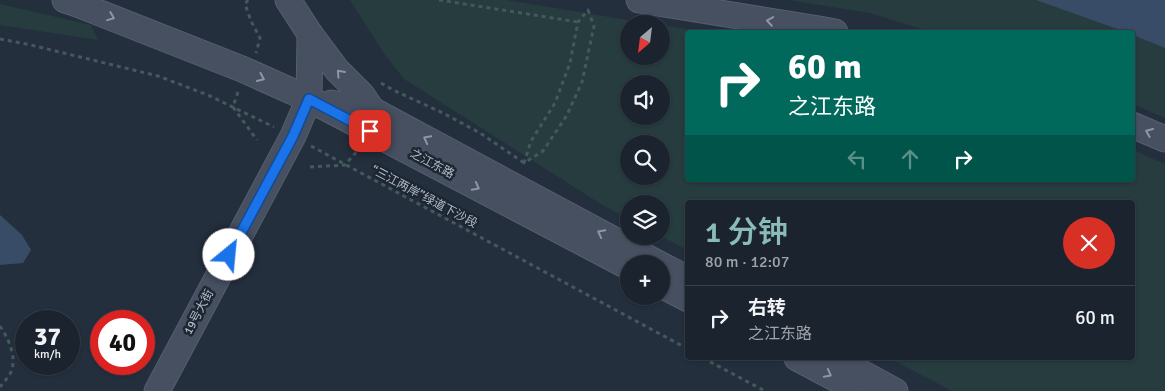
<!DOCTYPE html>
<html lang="zh">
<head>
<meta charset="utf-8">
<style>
	:root { --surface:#1b232e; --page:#282f3a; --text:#f1f3f6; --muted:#a0a4aa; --line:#39404a; --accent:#8bbbb9 }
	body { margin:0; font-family:Signika,"Noto Sans SC",sans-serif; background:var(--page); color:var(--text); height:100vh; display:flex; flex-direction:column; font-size:19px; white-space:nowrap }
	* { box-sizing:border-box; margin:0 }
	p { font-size:16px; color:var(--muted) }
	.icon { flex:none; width:28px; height:28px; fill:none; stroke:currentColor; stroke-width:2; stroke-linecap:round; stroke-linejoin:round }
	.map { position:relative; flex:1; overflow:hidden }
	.details { position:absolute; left:685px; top:200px; width:450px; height:160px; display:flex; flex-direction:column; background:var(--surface); border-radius:5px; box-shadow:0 1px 4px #0004,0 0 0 1px var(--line) }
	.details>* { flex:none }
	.guide { position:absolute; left:685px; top:30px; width:450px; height:152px; border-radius:5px; box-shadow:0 1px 4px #0004,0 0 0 1px var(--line); background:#00695c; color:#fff; overflow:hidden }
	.needle { width:32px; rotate:208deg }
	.controls { position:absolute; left:620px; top:15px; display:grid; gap:10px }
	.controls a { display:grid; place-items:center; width:50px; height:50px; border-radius:50%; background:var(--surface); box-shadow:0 1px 4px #0004,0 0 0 1px var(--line); font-size:25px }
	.speed { position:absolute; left:15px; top:310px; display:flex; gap:10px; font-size:25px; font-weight:700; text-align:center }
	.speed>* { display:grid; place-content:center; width:65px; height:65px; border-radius:50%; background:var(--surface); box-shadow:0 1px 4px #0004,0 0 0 1px var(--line); line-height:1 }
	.speed small { font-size:12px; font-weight:400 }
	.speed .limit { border:8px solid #d22; background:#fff; color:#111 }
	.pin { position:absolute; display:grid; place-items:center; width:42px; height:42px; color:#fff; margin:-21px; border-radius:10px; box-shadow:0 2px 8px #0006 }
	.me { position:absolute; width:55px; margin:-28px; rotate:28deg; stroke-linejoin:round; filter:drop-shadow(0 0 4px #0008) }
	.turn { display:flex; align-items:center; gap:18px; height:105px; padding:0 20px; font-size:22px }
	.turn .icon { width:65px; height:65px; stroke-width:2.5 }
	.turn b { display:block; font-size:35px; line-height:42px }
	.lanes { display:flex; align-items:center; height:48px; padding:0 20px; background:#0003; justify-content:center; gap:25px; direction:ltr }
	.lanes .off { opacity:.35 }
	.round { display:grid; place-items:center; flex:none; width:52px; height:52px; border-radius:26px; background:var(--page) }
	.summary { display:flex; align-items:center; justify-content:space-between; height:85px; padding:0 20px }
	h1 { font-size:30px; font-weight:600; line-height:38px; color:var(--accent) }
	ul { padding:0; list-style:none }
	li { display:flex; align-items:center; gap:15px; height:65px; padding:0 20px; border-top:1px solid var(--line) }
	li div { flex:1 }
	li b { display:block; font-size:19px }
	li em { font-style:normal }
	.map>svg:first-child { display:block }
</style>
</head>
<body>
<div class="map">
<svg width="1165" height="391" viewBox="0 0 1165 391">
	<rect width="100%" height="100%" fill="#242f3e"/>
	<g fill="#263c3f" fill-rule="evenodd">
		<path d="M350,0h157l145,24h-23v32h32v-31l41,7h-14v148h444l1,-30 32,14v227h-213l-63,-33h243v-156h-444l-1,48 -26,-14v-32h-32v15l-25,-13 -200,-127 -19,-24zM629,84h32v32h-32zM629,144h32v32h-32z"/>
		<polygon points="788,0 1165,0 1165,118 1133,104 1132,32 931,32 870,13"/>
		<polygon points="0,4 91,25 98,40 0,25"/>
	</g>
	<g fill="#394c67">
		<polygon points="1036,0 1165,0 1165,48 1133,35 1132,32 1126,32"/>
		<polygon points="0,215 22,235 31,250 23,263 0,265"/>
	</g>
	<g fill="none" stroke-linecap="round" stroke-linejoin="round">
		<defs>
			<g id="secondary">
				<polyline points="65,0 77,4 242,69 309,99 629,267"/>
				<polyline points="288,0 310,34 337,70 362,95 372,110"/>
				<polyline points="639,0 819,29 835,32"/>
				<polyline points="331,103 372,110 659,264"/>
				<polyline points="1132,125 1165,139"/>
				<polyline points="661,265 688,279"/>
				<polyline points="661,285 688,299"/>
				<polyline points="797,358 859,391"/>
				<polyline points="840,361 895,391"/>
				<polyline points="157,391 293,136 309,99 310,34"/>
			</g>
		</defs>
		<use href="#secondary" stroke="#565f6c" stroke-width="27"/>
		<g stroke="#44595c" stroke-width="3" stroke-dasharray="4 4" stroke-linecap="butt">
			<polyline points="248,0 245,4 251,21 260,38 256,53"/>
			<polyline points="439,0 578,22"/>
			<polygon points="588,10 594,26 582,82 567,115 543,151 524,163 531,141 555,103 570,63 578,22"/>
			<polyline points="0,39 31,45 158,76 208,95 274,127"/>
			<polyline points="381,83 393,90 443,113 480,133 524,163"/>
			<polyline points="238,92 233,107 257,140"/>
			<polyline points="311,146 688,349"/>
			<polyline points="310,167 345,165 358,150"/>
			<path d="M0,326c9,14 18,32 10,48 -3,5 -7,9 -10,13"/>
			<polyline points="703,358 765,391"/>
		</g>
		<use href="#secondary" stroke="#465061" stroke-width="25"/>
	</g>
	<defs><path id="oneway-chevron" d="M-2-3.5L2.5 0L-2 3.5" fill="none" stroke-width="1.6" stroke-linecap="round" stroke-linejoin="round" transform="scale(1.25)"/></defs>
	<g stroke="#8e96a5">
		<use href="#oneway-chevron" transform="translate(111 17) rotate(22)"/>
		<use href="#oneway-chevron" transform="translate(770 21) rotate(-171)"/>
		<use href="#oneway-chevron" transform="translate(340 73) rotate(-132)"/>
		<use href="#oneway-chevron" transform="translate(261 78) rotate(24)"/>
		<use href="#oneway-chevron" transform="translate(1149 132) rotate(-157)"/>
		<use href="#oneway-chevron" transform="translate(427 139) rotate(-152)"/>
		<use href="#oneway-chevron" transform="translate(476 187) rotate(28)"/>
		<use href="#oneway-chevron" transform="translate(601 233) rotate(-152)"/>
		<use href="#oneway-chevron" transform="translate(828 374) rotate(28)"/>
	</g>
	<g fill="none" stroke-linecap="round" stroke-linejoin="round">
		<defs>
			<polyline id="route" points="229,255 293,136 309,99 370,131"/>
		</defs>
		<use href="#route" stroke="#114b97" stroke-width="12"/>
		<use href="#route" stroke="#1a73e8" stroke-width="9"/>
	</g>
	<g text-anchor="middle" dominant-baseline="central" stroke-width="5" stroke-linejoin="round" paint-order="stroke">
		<g font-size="12" fill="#b4bcc9" stroke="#1d2633">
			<text transform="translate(432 164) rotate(28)">之江东路</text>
			<text transform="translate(424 197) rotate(28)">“三江两岸”绿道下沙段</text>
			<text transform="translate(199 312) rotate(-62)">19号大街</text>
		</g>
	</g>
</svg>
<div class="controls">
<a><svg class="needle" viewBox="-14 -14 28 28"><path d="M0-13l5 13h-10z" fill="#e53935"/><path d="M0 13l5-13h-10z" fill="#a0a4aa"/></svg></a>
<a><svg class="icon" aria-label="sound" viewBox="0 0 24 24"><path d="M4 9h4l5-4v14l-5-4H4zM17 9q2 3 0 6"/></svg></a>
<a><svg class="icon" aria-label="search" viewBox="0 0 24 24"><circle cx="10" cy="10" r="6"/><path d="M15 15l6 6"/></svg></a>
<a><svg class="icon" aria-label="layers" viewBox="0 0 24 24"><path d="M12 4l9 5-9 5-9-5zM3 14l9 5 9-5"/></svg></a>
<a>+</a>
</div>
<div class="speed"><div>37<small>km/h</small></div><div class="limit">40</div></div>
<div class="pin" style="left:370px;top:131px;background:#d93025"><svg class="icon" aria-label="arrive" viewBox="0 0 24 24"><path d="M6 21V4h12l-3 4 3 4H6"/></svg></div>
<svg class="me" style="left:229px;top:255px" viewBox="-20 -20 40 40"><circle r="19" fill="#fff"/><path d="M0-13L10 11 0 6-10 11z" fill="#1a73e8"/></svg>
<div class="guide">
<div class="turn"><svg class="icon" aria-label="right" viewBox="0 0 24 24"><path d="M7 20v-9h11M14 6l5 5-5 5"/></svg><div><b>60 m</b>之江东路</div></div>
<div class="lanes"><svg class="icon off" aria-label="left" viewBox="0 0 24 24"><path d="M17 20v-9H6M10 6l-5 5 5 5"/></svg><svg class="icon off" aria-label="ahead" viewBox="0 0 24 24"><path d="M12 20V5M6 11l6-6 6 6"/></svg><svg class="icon" aria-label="right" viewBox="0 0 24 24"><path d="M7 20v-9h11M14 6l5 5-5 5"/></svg></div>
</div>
<section class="details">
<div class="summary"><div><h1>1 分钟</h1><p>80 m · 12:07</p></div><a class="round" style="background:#d93025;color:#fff"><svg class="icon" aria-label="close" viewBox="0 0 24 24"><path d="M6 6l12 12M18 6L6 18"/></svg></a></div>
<ul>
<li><svg class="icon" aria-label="right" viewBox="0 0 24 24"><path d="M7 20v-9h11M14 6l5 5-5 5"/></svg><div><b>右转</b><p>之江东路</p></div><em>60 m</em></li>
</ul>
</section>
</div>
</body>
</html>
